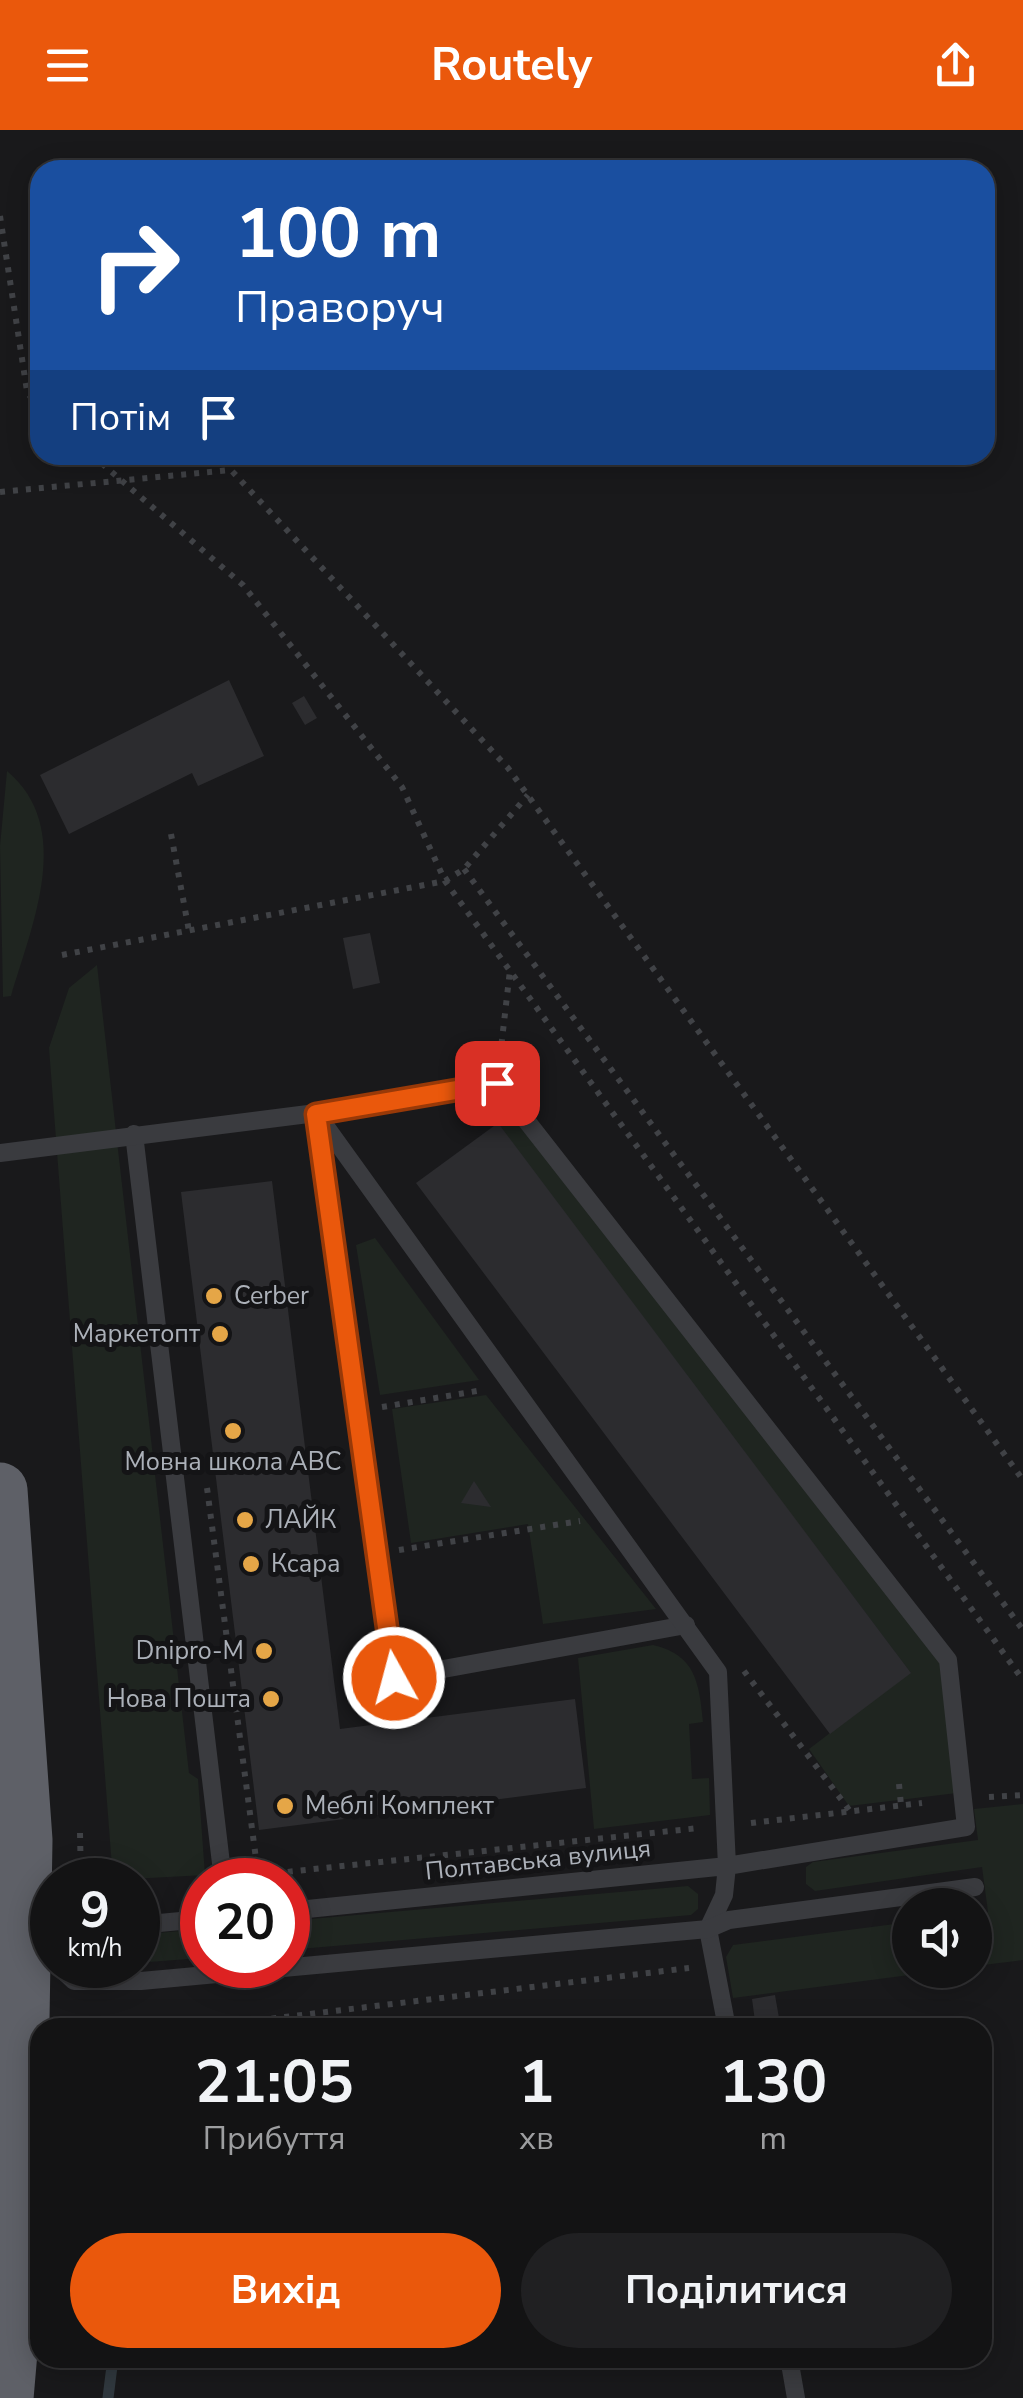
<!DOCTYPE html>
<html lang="uk">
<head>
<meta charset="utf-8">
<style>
	:root { --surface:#131314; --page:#202022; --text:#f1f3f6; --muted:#9d9ea0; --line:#323234; --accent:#ea580c }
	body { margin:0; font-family:"Nunito Sans",sans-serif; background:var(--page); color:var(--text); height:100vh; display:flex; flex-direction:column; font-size:38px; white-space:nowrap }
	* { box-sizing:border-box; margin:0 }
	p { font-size:32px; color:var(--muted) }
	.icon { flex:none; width:55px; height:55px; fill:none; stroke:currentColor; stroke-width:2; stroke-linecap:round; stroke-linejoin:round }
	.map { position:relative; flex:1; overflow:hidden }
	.sheet { position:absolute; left:30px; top:1888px; width:962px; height:350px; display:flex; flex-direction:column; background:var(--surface); border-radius:30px; box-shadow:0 5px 25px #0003,0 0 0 2px var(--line) }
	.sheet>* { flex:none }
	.guide { position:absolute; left:30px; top:30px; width:965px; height:305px; border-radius:30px; box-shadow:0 5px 25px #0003,0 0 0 2px var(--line); background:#1a4fa0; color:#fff; overflow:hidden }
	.tools { position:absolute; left:892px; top:1758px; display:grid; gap:20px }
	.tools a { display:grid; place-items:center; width:100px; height:100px; border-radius:50%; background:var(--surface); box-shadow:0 5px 25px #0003,0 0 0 2px var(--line); font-size:50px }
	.speed { position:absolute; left:30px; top:1728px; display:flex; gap:20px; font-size:50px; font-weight:700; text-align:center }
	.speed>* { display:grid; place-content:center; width:130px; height:130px; border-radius:50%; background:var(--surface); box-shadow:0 5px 25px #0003,0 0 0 2px var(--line); line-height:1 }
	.speed small { font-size:25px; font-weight:400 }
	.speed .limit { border:15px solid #d22; background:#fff; color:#111 }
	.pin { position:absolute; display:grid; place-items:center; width:85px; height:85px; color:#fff; margin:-42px; border-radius:20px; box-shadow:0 5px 15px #0006 }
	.me { position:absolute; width:110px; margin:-55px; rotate:353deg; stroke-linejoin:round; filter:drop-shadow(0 0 8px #0008) }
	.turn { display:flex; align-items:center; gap:35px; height:210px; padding:0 40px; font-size:45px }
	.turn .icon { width:130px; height:130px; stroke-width:2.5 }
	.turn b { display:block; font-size:70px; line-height:85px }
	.then { display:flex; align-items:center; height:95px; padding:0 40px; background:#0003; gap:20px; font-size:38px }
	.eta { display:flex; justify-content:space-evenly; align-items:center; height:170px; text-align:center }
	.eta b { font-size:60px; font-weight:700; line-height:70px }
	.primary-button { display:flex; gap:20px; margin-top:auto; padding:20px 40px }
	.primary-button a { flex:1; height:115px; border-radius:60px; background:var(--accent); color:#fff; font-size:40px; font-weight:700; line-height:115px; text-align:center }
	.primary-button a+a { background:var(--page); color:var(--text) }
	header { display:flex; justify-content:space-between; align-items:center; height:130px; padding:0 40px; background:var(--accent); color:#fff; font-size:45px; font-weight:700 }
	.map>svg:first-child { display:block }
</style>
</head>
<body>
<header><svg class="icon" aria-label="menu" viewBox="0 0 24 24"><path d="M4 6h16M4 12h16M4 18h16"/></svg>Routely<svg class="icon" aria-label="share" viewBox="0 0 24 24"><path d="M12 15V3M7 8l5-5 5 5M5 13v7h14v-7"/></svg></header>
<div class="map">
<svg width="1023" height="2268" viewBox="0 0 1023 2268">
	<rect width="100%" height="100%" fill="#19191b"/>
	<g fill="#1f2520">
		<path d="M7,641c68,57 25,154 4,225l-8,1 -3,-151z"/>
		<polygon points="97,835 189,1643 198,1649 205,1745 113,1750 49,918 69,858"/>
		<polygon points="503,971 942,1535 957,1663 849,1676 809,1619 910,1542 483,975"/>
		<polygon points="375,1108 479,1250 380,1265 356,1115"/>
		<polygon points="486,1265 656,1479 543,1494 528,1394 411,1413 392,1279"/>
		<path d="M653,1515c43,10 46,38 50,77l-14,2 3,55 17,-1 1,37 -116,14 -16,-171z"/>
		<polygon points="1023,1674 1023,1830 975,1836 975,1784 988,1782 982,1737 815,1761 806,1754 806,1737 813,1732 978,1710 974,1679"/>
		<polygon points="688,1756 698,1764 698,1779 691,1785 288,1820 288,1791"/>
		<polygon points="910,1792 910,1840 948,1840 733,1868 726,1827 733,1815"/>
		<polygon points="202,1799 202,1828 149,1832 147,1804"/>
	</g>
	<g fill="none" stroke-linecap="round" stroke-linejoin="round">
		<polyline stroke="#30383e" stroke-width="11" points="108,2268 113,2228"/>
	</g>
	<g fill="#2c2c2f">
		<polygon points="229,550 264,626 198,656 192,643 69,704 40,645"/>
		<polygon points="304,566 317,588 305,595 292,573"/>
		<polygon points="370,803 380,853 353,859 343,808"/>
		<polygon points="498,993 911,1543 830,1604 416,1053"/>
		<polygon points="272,1051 340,1599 575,1569 586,1658 259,1700 181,1062"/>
		<polygon points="474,1351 491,1377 461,1373"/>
		<polygon points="775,1865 779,1888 755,1891 752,1869"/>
	</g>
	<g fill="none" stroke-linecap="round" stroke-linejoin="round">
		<g stroke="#404246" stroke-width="6" stroke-dasharray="5 8" stroke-linecap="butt">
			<polyline points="0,86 27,261 40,283"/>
			<polyline points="92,325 243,455 402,657 445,751 1023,1550"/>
			<polyline points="0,362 231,340 508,638 1023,1350"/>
			<polyline points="171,704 189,801"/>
			<polyline points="464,739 1023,1500"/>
			<polyline points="62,825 445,751 464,739 528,665"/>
			<polyline points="500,927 510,840"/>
			<polyline points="382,1277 483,1260"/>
			<polyline points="207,1358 258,1744"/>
			<polyline points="399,1420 580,1391"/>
			<polyline points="744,1541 850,1681"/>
			<polyline points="899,1654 901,1675"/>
			<polyline points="989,1667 1023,1665"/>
			<polyline points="751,1693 922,1673"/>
			<polyline points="80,1703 81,1750"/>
			<polyline points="249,1746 699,1698"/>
			<polyline points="194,1898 689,1838"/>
		</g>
		<g stroke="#3a3b3f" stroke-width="18">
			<polyline points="134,1004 223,1750"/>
			<polyline points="0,1023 316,983 394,1548 686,1495"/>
			<polyline points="288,1781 727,1736 966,1697 948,1530 497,953 316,983 718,1542 727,1736 724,1765 708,1799"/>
			<polyline points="138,1795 202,1789"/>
			<polyline points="708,1799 727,1898"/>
			<polyline points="57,1835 74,1851 141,1851 708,1799 729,1790 975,1757"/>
			<polyline points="789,2228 796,2268"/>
		</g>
		<polyline stroke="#5e6067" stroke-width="55" points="0,1360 25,1710 18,2129 6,2268"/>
	</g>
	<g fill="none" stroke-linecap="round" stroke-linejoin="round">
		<defs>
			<polyline id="route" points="394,1548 316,984 497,953"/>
		</defs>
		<use href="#route" stroke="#983908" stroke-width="25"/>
		<use href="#route" stroke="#ea580c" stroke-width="18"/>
	</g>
	<g fill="#e5a647" stroke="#141416" stroke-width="4">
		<circle cx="214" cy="1166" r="10"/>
		<circle cx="220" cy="1204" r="10"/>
		<circle cx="233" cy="1301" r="10"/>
		<circle cx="245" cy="1390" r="10"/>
		<circle cx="251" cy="1434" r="10"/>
		<circle cx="264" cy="1521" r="10"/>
		<circle cx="271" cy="1569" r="10"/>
		<circle cx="285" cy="1676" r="10"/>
	</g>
	<g text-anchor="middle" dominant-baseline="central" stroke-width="10" stroke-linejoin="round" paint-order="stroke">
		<g font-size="25" fill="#acb1b9" stroke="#141416" text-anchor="start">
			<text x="234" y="1166">Cerber</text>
			<text x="200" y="1204" text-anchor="end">Маркетопт</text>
			<text x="233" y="1332" text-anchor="middle">Мовна школа ABC</text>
			<text x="265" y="1390">ЛАЙК</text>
			<text x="271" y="1434">Ксара</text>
			<text x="244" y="1521" text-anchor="end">Dnipro-M</text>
			<text x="251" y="1569" text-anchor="end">Нова Пошта</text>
			<text x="305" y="1676">Меблі Комплект</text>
		</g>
		<g font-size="25" fill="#acb1b9" stroke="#141416">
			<text transform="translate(538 1730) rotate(-6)">Полтавська вулиця</text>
		</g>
	</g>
</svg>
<div class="tools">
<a><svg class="icon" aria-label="sound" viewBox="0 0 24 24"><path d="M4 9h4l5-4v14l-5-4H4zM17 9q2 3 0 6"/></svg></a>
</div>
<div class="speed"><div>9<small>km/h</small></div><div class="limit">20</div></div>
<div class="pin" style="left:497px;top:953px;background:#d93025"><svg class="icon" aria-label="arrive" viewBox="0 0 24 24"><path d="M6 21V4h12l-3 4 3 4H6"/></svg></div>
<svg class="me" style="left:394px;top:1548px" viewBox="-20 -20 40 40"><circle r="17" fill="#ea580c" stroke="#fff" stroke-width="3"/><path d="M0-11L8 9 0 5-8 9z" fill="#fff"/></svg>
<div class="guide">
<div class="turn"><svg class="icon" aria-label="right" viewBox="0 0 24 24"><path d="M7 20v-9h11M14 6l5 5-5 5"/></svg><div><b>100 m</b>Праворуч</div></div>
<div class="then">Потім<svg class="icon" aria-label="arrive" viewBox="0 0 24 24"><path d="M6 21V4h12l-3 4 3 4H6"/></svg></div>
</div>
<section class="sheet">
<div class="eta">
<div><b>21:05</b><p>Прибуття</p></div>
<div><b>1</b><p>хв</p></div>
<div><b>130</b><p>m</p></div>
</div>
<div class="primary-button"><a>Вихід</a><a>Поділитися</a></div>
</section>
</div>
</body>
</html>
